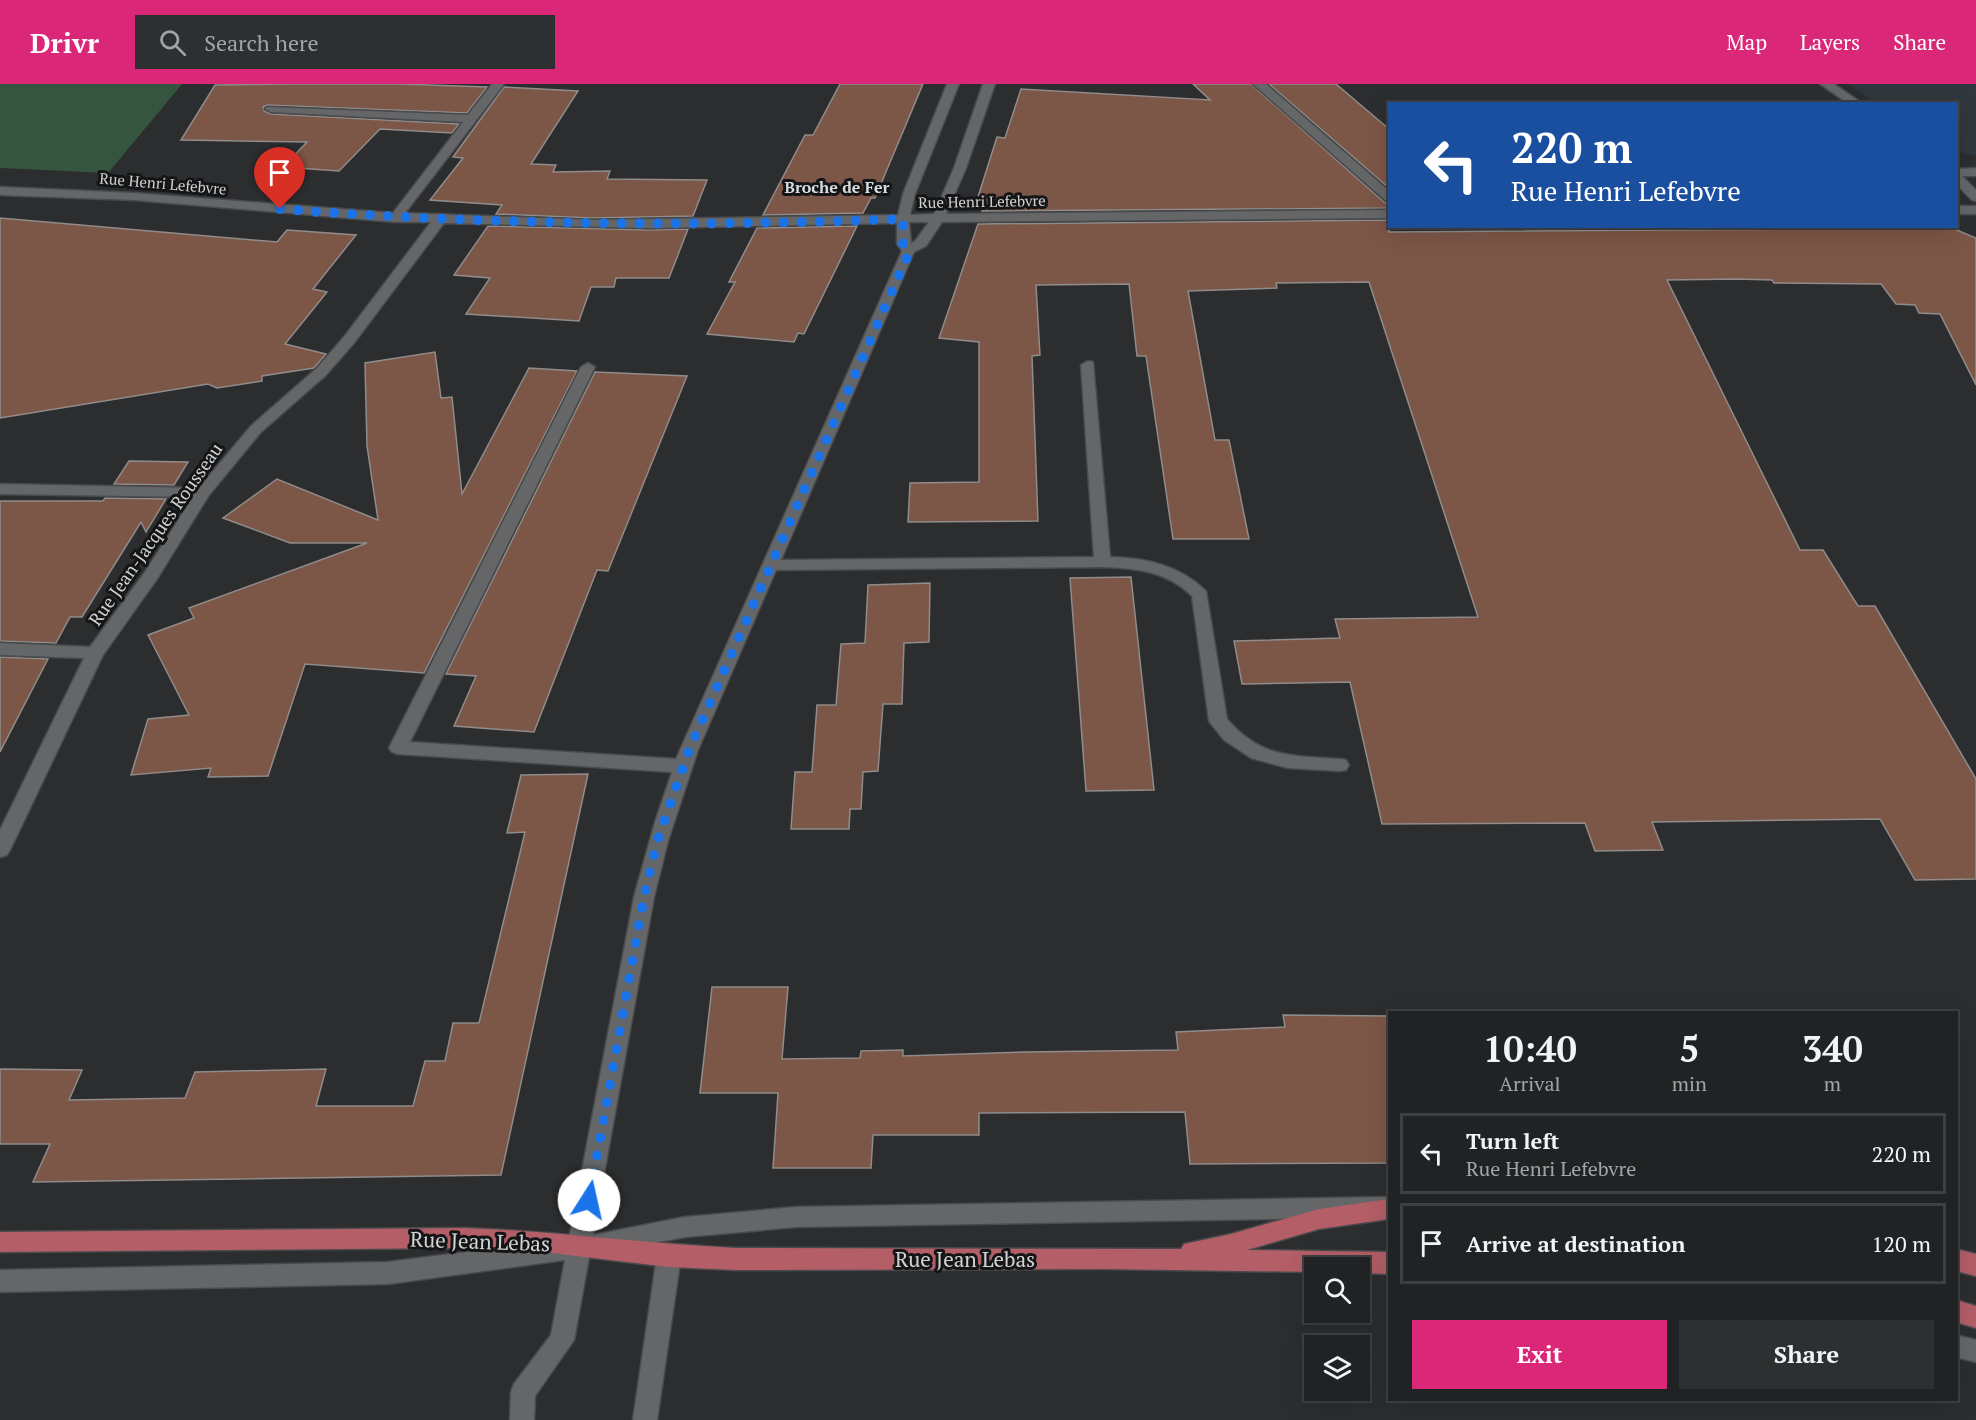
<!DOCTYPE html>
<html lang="en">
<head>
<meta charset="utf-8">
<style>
	:root { --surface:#202223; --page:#2d2f30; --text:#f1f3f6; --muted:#a2a4a6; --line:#3d3f41; --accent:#db2777 }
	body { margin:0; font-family:"PT Serif",serif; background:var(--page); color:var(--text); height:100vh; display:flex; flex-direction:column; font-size:22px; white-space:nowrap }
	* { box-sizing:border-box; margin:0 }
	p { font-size:20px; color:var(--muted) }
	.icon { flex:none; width:33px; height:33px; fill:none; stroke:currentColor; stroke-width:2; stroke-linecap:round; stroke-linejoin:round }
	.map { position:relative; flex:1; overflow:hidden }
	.side { position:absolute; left:1388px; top:927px; width:570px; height:390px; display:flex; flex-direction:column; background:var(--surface); border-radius:0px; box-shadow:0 6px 24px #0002,0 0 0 2px var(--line) }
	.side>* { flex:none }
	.top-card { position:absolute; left:1388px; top:18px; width:570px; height:126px; border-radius:0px; box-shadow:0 6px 24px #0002,0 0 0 2px var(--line); background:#1a4fa0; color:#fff; overflow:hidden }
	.controls { position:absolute; left:1304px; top:1173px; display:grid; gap:12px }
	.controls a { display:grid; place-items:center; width:66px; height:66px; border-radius:0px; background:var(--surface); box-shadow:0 6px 24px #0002,0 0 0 2px var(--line); font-size:30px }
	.pin { position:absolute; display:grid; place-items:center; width:51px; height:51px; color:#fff; margin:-62px -26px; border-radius:50% 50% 50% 0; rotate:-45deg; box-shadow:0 0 6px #0007 }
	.pin .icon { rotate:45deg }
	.me { position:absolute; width:66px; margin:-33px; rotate:10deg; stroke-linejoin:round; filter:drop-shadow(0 0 4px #0008) }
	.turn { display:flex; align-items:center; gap:21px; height:126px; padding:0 24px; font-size:27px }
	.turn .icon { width:78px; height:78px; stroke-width:2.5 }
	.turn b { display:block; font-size:42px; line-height:51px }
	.eta { display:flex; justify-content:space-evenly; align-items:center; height:102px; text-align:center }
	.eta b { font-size:36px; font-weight:600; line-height:42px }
	.button { display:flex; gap:12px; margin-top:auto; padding:12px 24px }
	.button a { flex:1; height:69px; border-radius:0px; background:var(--accent); color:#fff; font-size:24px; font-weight:600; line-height:69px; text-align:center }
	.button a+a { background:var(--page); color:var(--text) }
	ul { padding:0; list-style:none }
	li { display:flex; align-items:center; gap:18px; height:81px; margin:0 12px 9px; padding:0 12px; border:3px solid var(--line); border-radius:0px }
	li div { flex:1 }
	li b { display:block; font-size:22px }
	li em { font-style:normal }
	header { display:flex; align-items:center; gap:36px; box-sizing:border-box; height:84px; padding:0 30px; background:var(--accent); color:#fff }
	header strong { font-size:28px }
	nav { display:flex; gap:33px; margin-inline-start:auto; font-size:21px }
	.search { width:420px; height:54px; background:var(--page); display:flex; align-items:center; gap:15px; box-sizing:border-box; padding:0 21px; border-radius:0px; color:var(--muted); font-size:22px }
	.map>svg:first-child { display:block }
</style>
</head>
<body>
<header>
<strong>Drivr</strong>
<div class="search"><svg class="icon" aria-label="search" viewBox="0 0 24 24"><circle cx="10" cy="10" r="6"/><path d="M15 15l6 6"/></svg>Search here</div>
<nav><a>Map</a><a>Layers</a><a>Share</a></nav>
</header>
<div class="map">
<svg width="1976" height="1336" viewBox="0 0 1976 1336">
	<rect width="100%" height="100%" fill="#2b2d2f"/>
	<polygon fill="#30373d" points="1848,0 1976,0 1976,72 1956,67 1956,20 1877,19"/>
	<polygon fill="#36553f" points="0,0 182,0 108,89 0,84"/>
	<g fill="#7c5647" stroke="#8f8c8b" stroke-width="1.5">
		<polygon points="289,0 401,0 487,3 467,29 267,21 263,23 264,27 271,30 459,40 452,49 380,45 339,87 283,83 307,58 181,56 215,1"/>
		<polygon points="840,0 923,0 875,114 871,114 863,129 763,131 805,51 813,51"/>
		<polygon points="1193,0 1251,0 1384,118 1389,119 1389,124 982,127 987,112 978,113 997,53 1005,54 1021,5 1210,16"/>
		<polygon points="1269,0 1336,0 1389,45 1389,104"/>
		<polygon points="504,3 578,7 531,80 556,81 553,88 610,87 607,95 707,96 693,132 593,134 496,130 502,121 430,116 463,74 453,73"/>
		<polygon points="0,134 277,158 287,146 356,151 313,205 327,208 285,260 326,270 314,284 262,292 262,297 217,304 208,300 0,334"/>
		<polygon points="1389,136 1389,148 1952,144 1976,154 1976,301 1940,230 1919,229 1915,221 1896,220 1881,200 1774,199 1772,196 1737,195 1667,196 1800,466 1823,466 1858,522 1875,522 1976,695 1976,795 1915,796 1880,735 1652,738 1663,766 1595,767 1585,739 1382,740 1350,598 1242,600 1234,557 1340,554 1335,535 1478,533 1369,198 1276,199 1277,204 1188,207 1215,356 1229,356 1249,455 1173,455 1146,272 1137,272 1129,200 1036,201 1040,271 1032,272 1038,437 908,438 910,399 979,398 979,258 939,254 978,140"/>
		<polygon points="488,142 649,146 688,145 669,194 616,194 614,203 591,203 579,237 466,230 490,194 454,191"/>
		<polygon points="857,142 804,250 798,249 794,258 707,250 735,198 729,198 757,144"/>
		<polygon points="435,268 441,314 452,313 462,410 529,284 577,287 424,589 305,580 268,692 208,693 211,684 131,691 148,635 189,631 148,551 194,534 189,524 367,459 290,459 223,434 277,395 378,436 367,362 365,279"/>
		<polygon points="595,288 687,292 608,487 597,486 534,648 454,642 476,592 446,590"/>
		<polygon points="129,377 188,378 174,401 114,400"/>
		<polygon points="105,414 166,415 146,448 141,438 82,533 70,533 56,559 0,557 0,417 103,417"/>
		<polygon points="1131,493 1154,706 1086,707 1070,494"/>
		<polygon points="930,499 929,558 904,559 902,620 883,620 878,687 863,688 861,725 850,725 849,745 791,745 795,688 812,688 817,621 836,621 841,560 865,559 868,501"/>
		<polygon points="0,573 48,575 0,668"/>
		<polygon points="588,690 501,1091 33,1098 50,1060 0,1060 0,985 82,986 69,1016 185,1014 195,988 326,985 316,1022 413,1022 425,977 445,977 453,939 479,939 525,748 507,749 521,691"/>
		<polygon points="712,903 788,903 782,975 860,974 861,967 903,966 903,972 1024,968 1178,966 1176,948 1285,943 1283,931 1389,932 1389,1079 1190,1080 1185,1028 979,1029 979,1051 873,1051 871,1084 773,1084 778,1009 700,1009"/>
	</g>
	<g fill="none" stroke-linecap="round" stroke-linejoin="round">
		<defs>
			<g id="minor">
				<path d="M492,0h12l-99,129 188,7 305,-5 5,-21 44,-110h12l-44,110 -5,21 24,-1 1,-2 19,-44 29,-84h12l-29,84 -20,46 443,-4v8l-447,4 -16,24 -12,6 -133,308 313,-3 -13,-192 7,-4 5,1 17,195c36,1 69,8 96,34l21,128c33,39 66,37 113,40l6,1 3,5 -3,5 -6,1 -52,-3 -37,-10 -27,-18 -12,-15 -3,-4 -17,-125c-25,-25 -56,-28 -90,-29l-326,3 -78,180 -30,91 -14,56 -61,338 92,-18 111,-10 593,-10v20l-593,10 -111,10 -88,17 -7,-2 -16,88 -39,56 -1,24h-24l1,-28 3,-8 37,-49 14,-75 -177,24 -388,8v-22l388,-8 181,-23 65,-342 21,-75 17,-50 -274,-18 -6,-2 -3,-4 192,-381 7,-4 7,4 -185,375 266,17 226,-508 -5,-7v-21l-248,5 -205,-5 -90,120 -28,32 -65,57 -52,63 -52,84 -54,76 -93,195 -3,5 -7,2v-27l84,-172 -84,-3v-12l90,4 55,-75 48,-75 -193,-3v-10l199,4 52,-62 65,-57 28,-32 87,-115h-36l-261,-22 -134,-5v-8l134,6 259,20 70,-91 -192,-10 -6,-3 2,-2 201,8zM909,138h20l-13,18 -5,4z"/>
				<polygon points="1253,0 1266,0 1389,107 1389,117 1385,116"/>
				<polygon points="1820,0 1834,0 1863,20 1849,20"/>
				<polygon points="1976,84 1976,92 1962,92 1976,106 1976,117 1972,116 1956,100 1956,85"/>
				<rect x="1956" y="122" width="20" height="8"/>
				<polygon points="669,1161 677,1165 681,1172 657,1336 633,1336 657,1172 661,1165"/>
				<polygon points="1956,1251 1976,1256 1976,1278 1956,1273"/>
			</g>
			<g id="major">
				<path d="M1389,1115v20l-70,10 -72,21 142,2v22l-30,-1v-5h-45v4l-210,-3 -368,1 -67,-3 -143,-17 -61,-2 -465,4v-20l465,-4c91,3 180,16 271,20l445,1 3,-5 47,-10 88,-25z"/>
				<polygon points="1956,1165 1976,1170 1976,1192 1956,1187"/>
				<polygon points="1956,1216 1976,1222 1976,1244 1956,1238"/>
			</g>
		</defs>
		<use href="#minor" stroke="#484a4c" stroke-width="3"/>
		<use href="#major" stroke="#484a4c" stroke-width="3"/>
		<use href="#minor" fill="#646668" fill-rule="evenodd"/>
		<use href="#major" fill="#b45e67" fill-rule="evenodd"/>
	</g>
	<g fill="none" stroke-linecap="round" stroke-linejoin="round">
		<path stroke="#1a73e8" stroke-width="10" stroke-dasharray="0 18" d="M280,125c207,16 415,18 623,10v25l6,6 -1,5 -219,495 -33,95 -12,52 -55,303"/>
	</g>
	<g text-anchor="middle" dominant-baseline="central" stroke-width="6" stroke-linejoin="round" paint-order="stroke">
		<g font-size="15" fill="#d1d2d3" stroke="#141516">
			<text transform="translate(163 99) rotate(5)">Rue Henri Lefebvre</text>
			<text transform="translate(982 117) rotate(-1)">Rue Henri Lefebvre</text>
		</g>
		<g font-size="16" font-weight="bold" fill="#d9dbde" stroke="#141516">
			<text x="837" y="103">Broche de Fer</text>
		</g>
		<g font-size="18" fill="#d1d2d3" stroke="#141516">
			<text transform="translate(155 450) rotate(-55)">Rue Jean-Jacques Rousseau</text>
		</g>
		<g font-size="21" fill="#d1d2d3" stroke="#141516">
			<text transform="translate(480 1157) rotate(2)">Rue Jean Lebas</text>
			<text x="965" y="1175">Rue Jean Lebas</text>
		</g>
	</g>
</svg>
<div class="controls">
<a><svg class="icon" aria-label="search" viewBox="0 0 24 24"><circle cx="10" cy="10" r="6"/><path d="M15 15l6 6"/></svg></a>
<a><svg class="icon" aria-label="layers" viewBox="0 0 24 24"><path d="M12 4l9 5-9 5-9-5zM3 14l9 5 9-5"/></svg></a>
</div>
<div class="pin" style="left:280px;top:125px;background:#d93025"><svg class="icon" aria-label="arrive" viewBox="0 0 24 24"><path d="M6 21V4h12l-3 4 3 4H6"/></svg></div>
<svg class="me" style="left:589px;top:1116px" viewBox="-20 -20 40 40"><circle r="19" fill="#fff"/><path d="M0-13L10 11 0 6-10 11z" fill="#1a73e8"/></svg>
<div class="top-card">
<div class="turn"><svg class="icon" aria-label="left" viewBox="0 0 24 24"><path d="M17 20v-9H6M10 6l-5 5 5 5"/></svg><div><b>220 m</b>Rue Henri Lefebvre</div></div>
</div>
<section class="side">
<div class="eta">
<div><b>10:40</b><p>Arrival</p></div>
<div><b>5</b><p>min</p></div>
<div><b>340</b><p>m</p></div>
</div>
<ul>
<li><svg class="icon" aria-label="left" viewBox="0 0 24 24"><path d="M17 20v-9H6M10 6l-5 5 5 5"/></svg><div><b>Turn left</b><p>Rue Henri Lefebvre</p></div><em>220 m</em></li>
<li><svg class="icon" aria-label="arrive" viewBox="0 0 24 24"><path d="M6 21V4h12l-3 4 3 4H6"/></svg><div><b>Arrive at destination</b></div><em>120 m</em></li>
</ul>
<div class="button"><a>Exit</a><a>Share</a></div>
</section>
</div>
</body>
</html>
